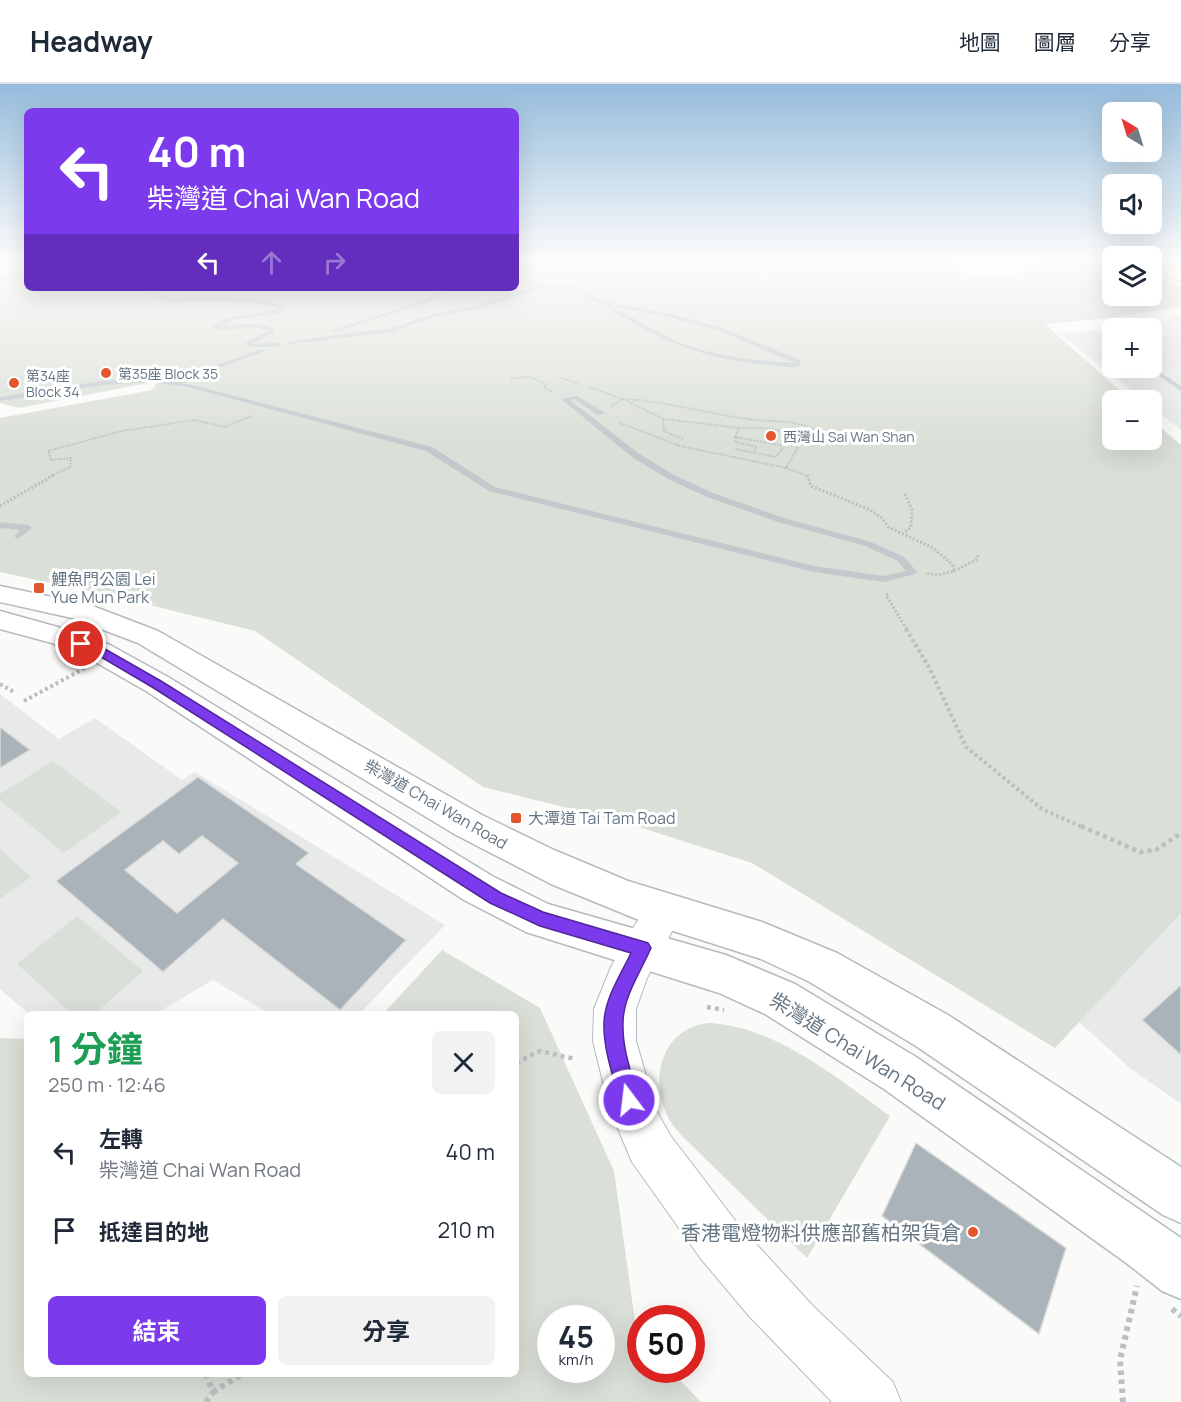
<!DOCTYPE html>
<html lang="zh-TW">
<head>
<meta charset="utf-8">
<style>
	:root { --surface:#fff; --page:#f2f2f3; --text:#1f2937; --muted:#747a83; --line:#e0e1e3; --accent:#7c3aed }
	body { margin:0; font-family:Manrope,"Noto Sans TC",sans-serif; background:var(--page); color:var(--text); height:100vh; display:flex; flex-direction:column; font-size:22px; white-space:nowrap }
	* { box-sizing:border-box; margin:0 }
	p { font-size:20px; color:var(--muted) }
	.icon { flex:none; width:33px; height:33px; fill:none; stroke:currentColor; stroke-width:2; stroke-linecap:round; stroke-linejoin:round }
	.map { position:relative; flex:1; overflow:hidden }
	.drawer { position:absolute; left:24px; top:927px; width:495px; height:366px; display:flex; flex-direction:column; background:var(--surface); border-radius:9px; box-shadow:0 6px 24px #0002 }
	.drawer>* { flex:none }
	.banner { position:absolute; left:24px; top:24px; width:495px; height:183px; border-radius:9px; box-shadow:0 6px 24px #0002; background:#7c3aed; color:#fff; overflow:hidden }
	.needle { width:39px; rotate:322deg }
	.tools { position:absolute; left:1102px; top:18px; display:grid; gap:12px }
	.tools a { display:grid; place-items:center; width:60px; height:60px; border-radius:9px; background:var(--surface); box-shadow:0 6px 24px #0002; font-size:30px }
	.speed { position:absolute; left:537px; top:1221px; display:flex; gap:12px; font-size:30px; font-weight:700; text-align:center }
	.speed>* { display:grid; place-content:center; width:78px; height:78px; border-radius:50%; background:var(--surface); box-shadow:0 6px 24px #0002; line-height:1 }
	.speed small { font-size:15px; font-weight:400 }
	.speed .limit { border:9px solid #d22; background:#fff; color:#111 }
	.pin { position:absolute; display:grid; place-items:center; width:51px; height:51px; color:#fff; margin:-26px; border:3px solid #fff; border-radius:50%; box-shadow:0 2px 6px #0007 }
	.me { position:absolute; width:66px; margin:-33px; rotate:345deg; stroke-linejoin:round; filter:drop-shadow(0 0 4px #0008) }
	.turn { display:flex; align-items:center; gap:21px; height:126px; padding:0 24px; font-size:27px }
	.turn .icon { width:78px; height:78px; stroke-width:2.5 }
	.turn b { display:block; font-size:42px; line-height:51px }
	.lanes { display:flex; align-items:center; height:57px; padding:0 24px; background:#0003; justify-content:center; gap:30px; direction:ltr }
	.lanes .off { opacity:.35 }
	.round { display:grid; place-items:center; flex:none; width:63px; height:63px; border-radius:9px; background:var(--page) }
	.headline { display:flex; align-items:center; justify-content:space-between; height:102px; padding:0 24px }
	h1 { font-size:36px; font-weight:700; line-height:45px; color:#1e9e55 }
	.button { display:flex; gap:12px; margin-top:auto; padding:12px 24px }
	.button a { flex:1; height:69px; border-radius:9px; background:var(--accent); color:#fff; font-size:24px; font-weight:700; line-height:69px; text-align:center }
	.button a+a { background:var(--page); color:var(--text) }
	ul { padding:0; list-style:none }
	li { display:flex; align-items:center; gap:18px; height:78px; padding:0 24px }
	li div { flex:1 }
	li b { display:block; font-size:22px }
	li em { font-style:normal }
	header { display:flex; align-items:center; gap:36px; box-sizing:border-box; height:84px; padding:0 30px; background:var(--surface); border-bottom:2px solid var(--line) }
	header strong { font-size:28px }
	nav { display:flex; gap:33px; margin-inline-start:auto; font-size:21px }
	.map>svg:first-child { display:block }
</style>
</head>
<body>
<header>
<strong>Headway</strong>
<nav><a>地圖</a><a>圖層</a><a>分享</a></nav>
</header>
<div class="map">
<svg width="1181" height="1318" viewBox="0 0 1181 1318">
	<rect width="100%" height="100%" fill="#fafaf8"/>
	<g fill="#e8e9e9">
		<polygon points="1181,230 1181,346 1152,323 1152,316 1144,316 1058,249 1113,245 1113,284 1152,284 1152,244 1116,244 1149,242"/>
		<polygon points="0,610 59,655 95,634 182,696 195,688 445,841 359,930 270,930 213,896 155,930 29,930 0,905"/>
		<polygon points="1181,763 1181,1020 1131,985 1068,928"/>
	</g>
	<g fill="#dadfd7" fill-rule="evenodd">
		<polygon points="0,177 27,177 27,204 516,204 516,177 949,177 970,193 1014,190 1048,177 1098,177 1113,180 1113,212 1152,212 1152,192 1181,202 1181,223 1111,234 1045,240 1130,316 1113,316 1113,356 1152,356 1152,336 1181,361 1181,829 1055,964 752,779 620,737 483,703 255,547 113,512 0,488 0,334 152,306 158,297 19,324 0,319"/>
		<polygon points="53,677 121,728 64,769 0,716 0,710"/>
		<polygon points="0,765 31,793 0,815"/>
		<polygon points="77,832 143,887 94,930 72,930 17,880"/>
		<path d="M442,866l98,58 74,163 23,165 3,4v30h30l31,32h-701v-364l27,1v335h489v-360h-133zM602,1234v52h-52v-52z"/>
		<path d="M709,939c68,4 128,55 181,93l-83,142 -125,-122c-5,-6 -11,-12 -14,-19 -19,-38 -7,-89 41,-94z"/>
	</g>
	<g fill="#aab3b9" stroke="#dcdcda" stroke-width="1.5" fill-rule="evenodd">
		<polygon points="0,643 30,666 0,684"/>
		<path d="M198,693l111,76 -13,11 110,76 -66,70 -117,-91 -60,53 -107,-91zM202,752l36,27 -61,50 -52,-43 38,-29 16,13z"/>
		<polygon points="1181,901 1181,971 1142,936"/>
		<polygon points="916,1059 1066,1164 1039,1250 882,1132"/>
	</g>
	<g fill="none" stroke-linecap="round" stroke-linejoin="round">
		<defs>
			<polygon id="secondary" points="664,810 677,815 683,827 647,894 636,925 636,957 656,1026 670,1051 737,1139 812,1221 893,1298 901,1318 832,1318 749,1232 701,1175 632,1078 610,1026 593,957 594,925 611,883 627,854 651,815"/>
			<g id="primary">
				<polygon points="0,502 90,521 158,547 482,731 554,766 628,797 762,838 837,869 948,931 1181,1083 1181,1139 1163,1131 916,962 808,897 761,875 639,836 551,800 456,751 138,559 72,534 0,518"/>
				<polygon points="0,527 72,547 110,561 168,593 492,792 548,820 726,871 795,900 916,973 1181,1154 1181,1215 1162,1207 1129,1181 884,1005 765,930 719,909 526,848 464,816 146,607 90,575 52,559 0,545"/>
			</g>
			<polygon id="motorway" points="1152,179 1181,188 1181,197 1152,188"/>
		</defs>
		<use href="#secondary" stroke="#b3babf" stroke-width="2"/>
		<use href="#primary" stroke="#b5babe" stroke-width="3"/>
		<use href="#motorway" stroke="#b4b9bd" stroke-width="3"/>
		<g stroke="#bbbfc2" stroke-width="2" stroke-dasharray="1.5 1.5" stroke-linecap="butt">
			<polyline points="511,294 530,293 546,300 544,304 553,308"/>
			<polyline points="561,294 579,300"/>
			<polyline points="589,303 623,315 611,322"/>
			<path d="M623,315c42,2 82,14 124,20 25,4 49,-1 72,13l-21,3"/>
			<polyline points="623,315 663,335"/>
			<polyline points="620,339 680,362 786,384 797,365 798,351 769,344 739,344"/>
			<polyline points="735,353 736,358 757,363 753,369"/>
			<polyline points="683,355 664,347 663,335 739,344 735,353 784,362 776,373 735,365"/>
			<polyline points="786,384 808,392"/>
			<polyline points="51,392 70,383 71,374 51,376 48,367 122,347 194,336 224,343 252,332"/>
		</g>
		<g stroke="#bbbfc2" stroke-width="3" stroke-dasharray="2 2" stroke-linecap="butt">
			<polyline points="807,391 811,402 870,426 882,434 888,443 933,464 953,481 954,487 938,491 925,489"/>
			<polyline points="905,410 912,426 911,443 905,448"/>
			<polyline points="0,422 54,391"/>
			<polyline points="954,487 976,476 979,470"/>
			<polyline points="888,510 886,511 907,546"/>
		</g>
		<g stroke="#bbbfc2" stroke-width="4" stroke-dasharray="3 3" stroke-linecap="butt">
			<polyline points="906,545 929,583 966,663 1042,725 1084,744"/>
			<polyline points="0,600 14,608"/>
			<polyline points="24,617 85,584"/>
		</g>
		<g stroke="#bbbfc2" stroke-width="4.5" stroke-dasharray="4 4" stroke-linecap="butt">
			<polyline points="1081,742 1140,768 1156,766 1181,749"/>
			<polyline points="707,923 724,926"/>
			<polyline points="516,979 540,967 575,975"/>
		</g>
		<g stroke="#bbbfc2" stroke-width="6" stroke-dasharray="4.5 4.5" stroke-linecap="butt">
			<polyline points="1172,1225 1181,1232"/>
			<polyline points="206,1290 213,1308 206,1318"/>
			<polyline points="213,1308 242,1290"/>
			<polyline points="1123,1318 1120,1276 1137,1202"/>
		</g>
		<g fill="#c3c8cc" fill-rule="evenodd">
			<polygon points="24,191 22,194 0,196 0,192"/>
			<path d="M538,201l36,1 28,15 70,13 52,15 76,31 1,5c-8,4 -22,1 -32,0 -67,-6 -105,-23 -162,-57l2,-3 -11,-2 -25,-13 -35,-1 -65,21 -40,7 -40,15 -104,12 -3,-2 106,-14 38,-13 40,-8zM609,221l60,12 51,14 75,32c-42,-2 -85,-7 -124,-24 -21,-10 -40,-24 -62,-34z"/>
			<path d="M160,204h20l-19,3 -7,4c12,4 25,2 38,2 32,0 62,-2 93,10v2l-5,4 -47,7 -12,6c19,0 37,-7 54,4v2l-23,12 26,-1 3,2 -3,2h-30l-2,-5 23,-11c-18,-10 -39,4 -57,-4 20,-16 46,-8 67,-19l-32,-7h-81l-19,-6z"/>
			<polygon points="445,204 452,204 426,219 335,248 330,247 422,217"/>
			<polygon points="1101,249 1105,249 1113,254 1113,259 1101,251"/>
			<polygon points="262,265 267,266 180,298 432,363 495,403 814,482 884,492 906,487 898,477 865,462 778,438 707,413 668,395 632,373 561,315 577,312 605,329 598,331 574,315 570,316 638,369 674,391 713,409 784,434 871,458 904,473 917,488 915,490 884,498 814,488 489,407 426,367 188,303 148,298 101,301 0,317 0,313 101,297 148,294 173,297"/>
			<polygon points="1152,283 1181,302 1181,307 1147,284"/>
			<polygon points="0,438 28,441 32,444 18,455 14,452 20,446 0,444"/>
		</g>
		<polygon fill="#c3c8cc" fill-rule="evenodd" points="1173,177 1181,177 1181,181"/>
		<use href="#secondary" fill="#fff" fill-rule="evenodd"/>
		<use href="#primary" fill="#fff" fill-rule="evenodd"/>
		<use href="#motorway" fill="#fff" fill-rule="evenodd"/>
	</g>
	<linearGradient id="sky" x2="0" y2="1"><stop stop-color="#96bcdc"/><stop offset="0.49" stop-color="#fdfdfc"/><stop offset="1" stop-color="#fdfdfc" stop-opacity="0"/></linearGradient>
	<rect width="1181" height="361" fill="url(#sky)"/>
	<path fill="#7c3aed" stroke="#51269a" stroke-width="1.5" d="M81,556l24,9 56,32 340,212 42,19 105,31 3,5c-10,23 -28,49 -28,75 -1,26 9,52 16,77l-3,7 -7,3 -7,-3 -3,-7c-6,-25 -16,-52 -15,-78 1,-24 17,-48 27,-69l-91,-27 -50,-23 -338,-216 -56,-33 -19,-8 -2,-2z"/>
	<g fill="#e4572e" stroke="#fff" stroke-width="2">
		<circle cx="106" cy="289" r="6"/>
		<circle cx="14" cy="299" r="6"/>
		<circle cx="771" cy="352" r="6"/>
		<rect x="33" y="498" width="12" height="12" rx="3"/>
		<rect x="510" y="728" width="12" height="12" rx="3"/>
		<circle cx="973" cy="1148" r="6"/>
	</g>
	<g text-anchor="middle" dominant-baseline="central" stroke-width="6" stroke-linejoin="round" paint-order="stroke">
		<g font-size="14" fill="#657683" stroke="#fff" text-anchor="start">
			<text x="118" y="289">第35座 Block 35</text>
			<text x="26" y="291">第34座<tspan x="26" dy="16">Block 34</tspan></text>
			<text x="783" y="352">西灣山 Sai Wan Shan</text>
		</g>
		<g font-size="16" fill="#657683" stroke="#fff" text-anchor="start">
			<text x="51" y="495">鯉魚門公園 Lei<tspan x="51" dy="18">Yue Mun Park</tspan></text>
			<text x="528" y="734">大潭道 Tai Tam Road</text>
		</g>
		<g font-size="16" fill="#657683" stroke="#fff">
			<text transform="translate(436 720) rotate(30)">柴灣道 Chai Wan Road</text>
		</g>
		<g font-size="20" fill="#657683" stroke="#fff">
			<text transform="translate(858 967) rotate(32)">柴灣道 Chai Wan Road</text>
		</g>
		<g font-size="20" fill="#657683" stroke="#fff" text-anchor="end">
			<text x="961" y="1148">香港電燈物料供應部舊柏架貨倉</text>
		</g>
	</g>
</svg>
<div class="tools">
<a><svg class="needle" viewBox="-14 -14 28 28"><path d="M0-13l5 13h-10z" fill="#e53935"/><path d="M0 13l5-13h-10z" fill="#747a83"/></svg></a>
<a><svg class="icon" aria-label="sound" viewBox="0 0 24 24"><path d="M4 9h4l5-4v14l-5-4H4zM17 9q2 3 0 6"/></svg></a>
<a><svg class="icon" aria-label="layers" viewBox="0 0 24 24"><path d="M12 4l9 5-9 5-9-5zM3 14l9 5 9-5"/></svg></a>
<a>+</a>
<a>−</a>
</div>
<div class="speed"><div>45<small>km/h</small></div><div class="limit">50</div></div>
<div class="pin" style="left:81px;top:560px;background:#d93025"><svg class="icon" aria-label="arrive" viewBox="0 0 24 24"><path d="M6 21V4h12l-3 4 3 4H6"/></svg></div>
<svg class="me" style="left:629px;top:1016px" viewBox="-20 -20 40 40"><circle r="17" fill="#7c3aed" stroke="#fff" stroke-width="3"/><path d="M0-11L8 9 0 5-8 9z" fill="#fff"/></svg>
<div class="banner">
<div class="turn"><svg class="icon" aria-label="left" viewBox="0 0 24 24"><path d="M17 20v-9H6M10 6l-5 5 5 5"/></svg><div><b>40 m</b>柴灣道 Chai Wan Road</div></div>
<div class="lanes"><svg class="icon" aria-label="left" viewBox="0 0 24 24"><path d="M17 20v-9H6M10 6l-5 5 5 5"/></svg><svg class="icon off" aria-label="ahead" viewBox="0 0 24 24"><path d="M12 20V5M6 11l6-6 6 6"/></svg><svg class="icon off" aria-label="right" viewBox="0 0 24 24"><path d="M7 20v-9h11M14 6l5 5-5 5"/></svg></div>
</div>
<section class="drawer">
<div class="headline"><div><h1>1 分鐘</h1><p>250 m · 12:46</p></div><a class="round"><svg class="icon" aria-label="close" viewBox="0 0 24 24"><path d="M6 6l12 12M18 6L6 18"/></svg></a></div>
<ul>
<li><svg class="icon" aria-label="left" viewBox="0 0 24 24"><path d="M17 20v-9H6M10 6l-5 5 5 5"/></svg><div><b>左轉</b><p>柴灣道 Chai Wan Road</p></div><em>40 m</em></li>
<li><svg class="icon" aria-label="arrive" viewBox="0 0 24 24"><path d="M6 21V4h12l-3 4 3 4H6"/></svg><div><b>抵達目的地</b></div><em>210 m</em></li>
</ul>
<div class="button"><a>結束</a><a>分享</a></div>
</section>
</div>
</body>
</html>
